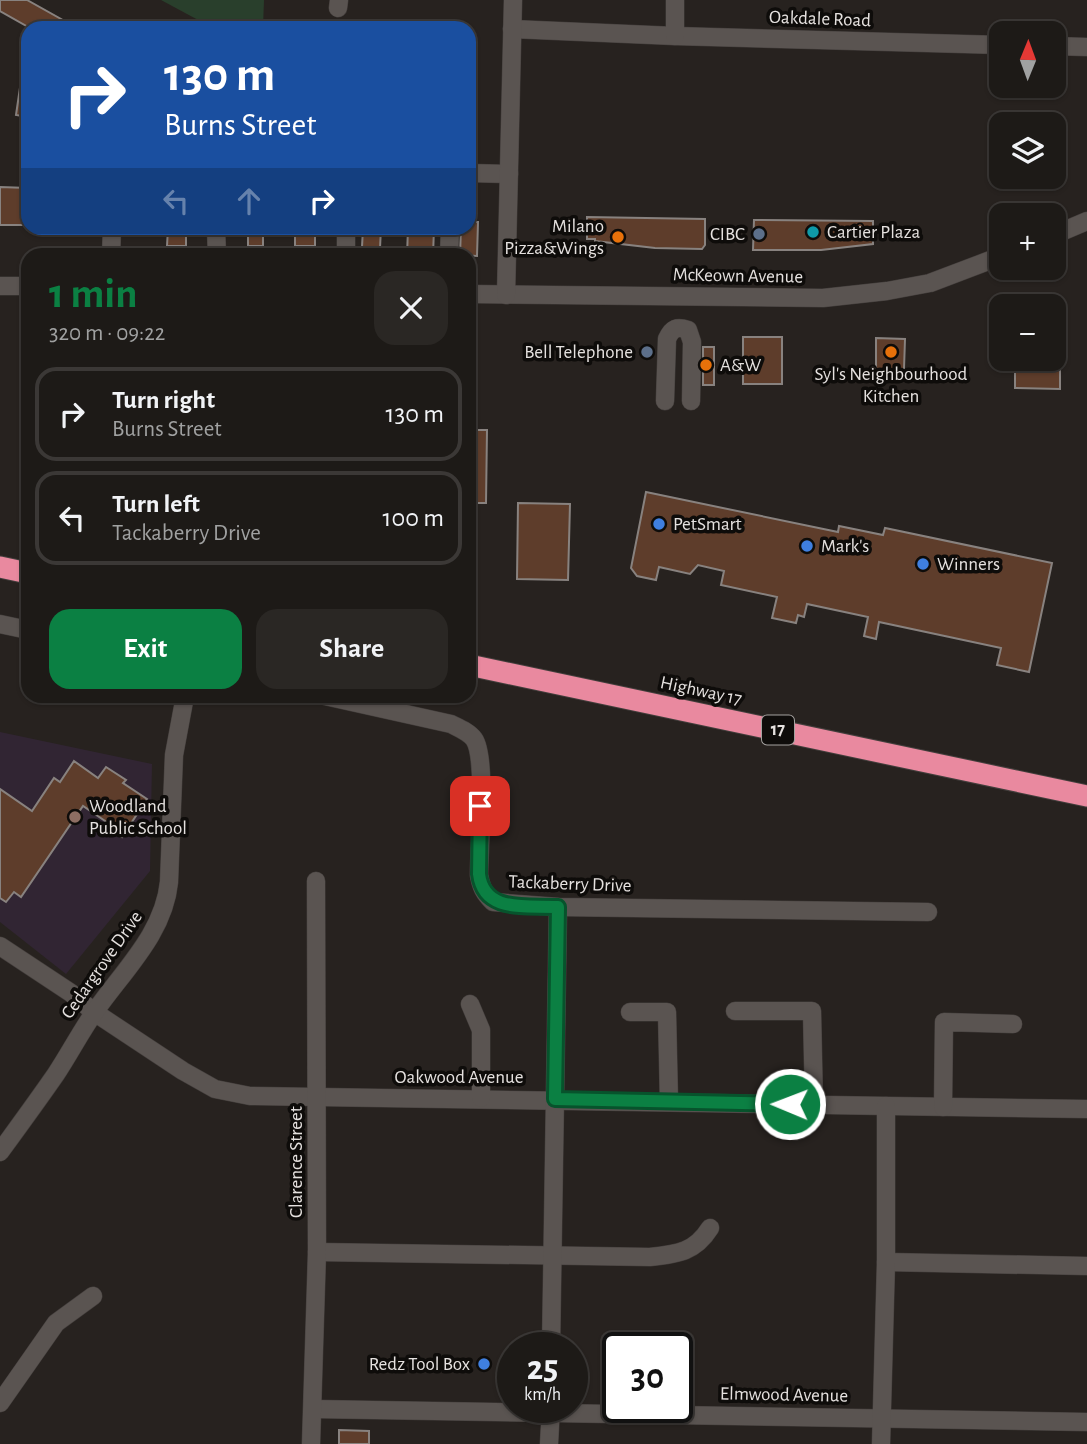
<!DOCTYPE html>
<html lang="en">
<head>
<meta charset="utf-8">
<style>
	:root { --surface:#1d1a17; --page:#2a2724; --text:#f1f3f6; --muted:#a0a1a1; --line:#3b3836; --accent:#0b8043 }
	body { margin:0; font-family:"Alegreya Sans",sans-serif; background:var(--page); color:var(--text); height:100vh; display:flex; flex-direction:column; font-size:26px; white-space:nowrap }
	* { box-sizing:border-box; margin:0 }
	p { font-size:23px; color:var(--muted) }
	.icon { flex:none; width:38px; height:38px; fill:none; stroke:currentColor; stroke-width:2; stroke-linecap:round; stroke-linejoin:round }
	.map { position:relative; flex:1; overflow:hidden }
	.sheet { position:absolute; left:21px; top:248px; width:455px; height:455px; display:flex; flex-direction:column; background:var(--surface); border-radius:21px; box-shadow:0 2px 5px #0004,0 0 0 2px var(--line) }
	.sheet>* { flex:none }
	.banner { position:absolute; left:21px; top:21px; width:455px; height:214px; border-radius:21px; box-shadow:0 2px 5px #0004,0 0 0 2px var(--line); background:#1a4fa0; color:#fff; overflow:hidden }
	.needle { width:46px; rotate:1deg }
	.controls { position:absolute; left:989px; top:21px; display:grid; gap:14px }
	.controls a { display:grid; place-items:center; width:77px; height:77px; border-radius:14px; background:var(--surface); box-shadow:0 2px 5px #0004,0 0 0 2px var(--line); font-size:35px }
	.speed { position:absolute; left:497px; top:1332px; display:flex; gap:14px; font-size:35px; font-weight:700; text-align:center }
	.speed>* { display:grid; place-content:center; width:91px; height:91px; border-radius:50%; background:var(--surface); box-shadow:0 2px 5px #0004,0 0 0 2px var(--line); line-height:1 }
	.speed small { font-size:18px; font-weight:400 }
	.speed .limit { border:4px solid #111; border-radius:10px; background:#fff; color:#111 }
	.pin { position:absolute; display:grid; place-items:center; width:60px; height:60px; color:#fff; margin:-30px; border-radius:14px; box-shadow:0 4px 10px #0006 }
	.me { position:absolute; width:77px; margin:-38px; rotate:271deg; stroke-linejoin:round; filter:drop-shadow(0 0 5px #0008) }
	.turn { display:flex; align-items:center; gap:24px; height:147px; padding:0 28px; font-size:32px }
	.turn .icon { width:91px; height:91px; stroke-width:2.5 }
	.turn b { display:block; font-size:49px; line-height:60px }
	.lanes { display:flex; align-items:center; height:66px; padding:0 28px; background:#0003; justify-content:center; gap:35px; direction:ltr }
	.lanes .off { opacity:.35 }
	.round { display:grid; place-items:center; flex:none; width:74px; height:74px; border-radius:21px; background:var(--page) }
	.overview { display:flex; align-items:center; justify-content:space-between; height:119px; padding:0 28px }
	h1 { font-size:42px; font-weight:700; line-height:52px; color:var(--accent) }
	.cta { display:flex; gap:14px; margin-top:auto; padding:14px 28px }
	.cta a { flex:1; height:80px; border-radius:21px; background:var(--accent); color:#fff; font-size:28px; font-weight:700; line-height:80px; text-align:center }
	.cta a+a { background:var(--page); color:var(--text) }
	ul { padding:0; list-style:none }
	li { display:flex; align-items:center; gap:21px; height:94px; margin:0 14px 10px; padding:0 14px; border:4px solid var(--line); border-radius:21px }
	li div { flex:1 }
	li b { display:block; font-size:26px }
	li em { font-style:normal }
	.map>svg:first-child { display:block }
</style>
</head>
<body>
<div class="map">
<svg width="1087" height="1444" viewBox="0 0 1087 1444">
	<rect width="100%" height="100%" fill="#27221f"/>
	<polygon fill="#312533" points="0,732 152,764 150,871 66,974 0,922"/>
	<polygon fill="#293f2c" points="161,0 264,0 263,28 213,28"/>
	<g fill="#5e3d2b" stroke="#88827f" stroke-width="2">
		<polygon points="0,0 27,0 77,28 30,28 0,11"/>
		<polygon points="22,74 28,75 28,117 16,115"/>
		<polygon points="0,187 28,188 28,225 0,225"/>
		<polygon points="587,217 705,219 705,245 702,249 655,248 595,241 595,239 587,239"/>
		<polygon points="754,220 873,221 873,244 821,250 753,250"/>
		<polygon points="469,222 478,222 477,256 460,255 461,228 469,228"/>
		<polygon points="168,228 186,228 186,246 167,246"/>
		<rect x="248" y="228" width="15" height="18"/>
		<rect x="295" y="228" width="20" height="18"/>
		<polygon points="363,228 381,228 380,248 362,247"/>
		<polygon points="408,228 434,228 433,256 407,256"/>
		<rect x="743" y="337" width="39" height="47"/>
		<polygon points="876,338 905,339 904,369 876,369"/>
		<rect x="703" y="347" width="11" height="38"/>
		<polygon points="1015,359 1060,359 1060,389 1015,388"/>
		<polygon points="469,430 487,430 486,503 469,503"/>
		<polygon points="646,492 838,532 839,526 883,535 885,528 1052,563 1029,672 997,665 1001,648 879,622 876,639 864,636 868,617 807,604 804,617 798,615 796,623 772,618 777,597 721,585 724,571 698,565 690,574 659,567 656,580 637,576 631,568"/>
		<polygon points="518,503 570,504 568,580 517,579"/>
		<polygon points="74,761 98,778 106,767 126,780 123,783 147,799 122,837 106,826 108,823 83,806 21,897 14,892 6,902 0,898 0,789 32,811 54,778 60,782"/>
		<polygon points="339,1430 369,1431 369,1444 339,1444"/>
	</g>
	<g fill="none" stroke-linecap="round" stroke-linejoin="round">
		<defs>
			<g id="minor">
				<polyline points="338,8 339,0"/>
				<polyline points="512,29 675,36 1001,45"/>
				<polyline points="675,36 675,0"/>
				<polyline points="1054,46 1087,47"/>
				<polyline points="469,173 509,174"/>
				<polyline points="216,228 217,256"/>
				<polyline points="1054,235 1087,221"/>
				<polyline points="111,256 112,228"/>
				<polyline points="346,256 346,228"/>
				<polyline points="449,256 450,228"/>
				<polyline points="0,286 28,286"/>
				<polyline points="469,294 823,298 887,291 930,283 1001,256"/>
				<polyline points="506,295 513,0"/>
				<path d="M665,401l2,-62c5,-11 10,-13 21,-9l4,12 -1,59"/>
				<polyline points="0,624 28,630"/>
				<path d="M325,696l126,28c8,4 18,8 23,15 13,18 5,109 5,136 2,12 5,18 14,27l65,5 370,5"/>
				<polyline points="0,946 71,993 94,1012 183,1071 215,1089 250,1096 1087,1109"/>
				<polyline points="470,1004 481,1030 481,1098"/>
				<polyline points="735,1011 812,1011 814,1105"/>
				<polyline points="630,1012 667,1012 669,1102"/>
				<polyline points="943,1107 944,1022 1013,1024"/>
				<path d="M0,1152c19,-26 38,-52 56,-78 14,-21 25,-43 40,-64 28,-40 68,-77 73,-128l5,-127 11,-59"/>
				<path d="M317,1252l333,5c28,-3 45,-5 60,-29"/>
				<polyline points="886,1262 1087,1266"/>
				<polyline points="551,1348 558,907"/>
				<polyline points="0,1403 56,1323 93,1296"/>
				<polyline points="313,1409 1087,1422"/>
				<polyline points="311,1444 317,1252 316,881"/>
				<polyline points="549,1444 551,1407"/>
				<polyline points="881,1444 886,1262 886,1106"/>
			</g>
			<g id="highway">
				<polyline points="0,567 28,573"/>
				<polyline points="469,665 1087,796"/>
			</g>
		</defs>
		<use href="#minor" stroke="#433e3c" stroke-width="19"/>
		<use href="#highway" stroke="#433e3c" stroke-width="23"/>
		<use href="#minor" stroke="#5a5451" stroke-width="18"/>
		<use href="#highway" stroke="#e9899f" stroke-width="21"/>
	</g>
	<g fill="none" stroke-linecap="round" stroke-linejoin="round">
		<defs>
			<path id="route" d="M480,806l-1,68c5,40 48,31 79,33l-3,192 235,5"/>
		</defs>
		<use href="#route" stroke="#07532c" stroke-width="18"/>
		<use href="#route" stroke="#0b8043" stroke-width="12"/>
	</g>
	<circle fill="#0f9aa8" stroke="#0e0c0a" stroke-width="2.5" cx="813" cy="232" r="7"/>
	<g fill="#5c6f8a" stroke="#0e0c0a" stroke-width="2.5">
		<circle cx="759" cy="234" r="7"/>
		<circle cx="647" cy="352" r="7"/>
	</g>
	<g fill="#e8710a" stroke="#0e0c0a" stroke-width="2.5">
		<circle cx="618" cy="237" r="7"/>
		<circle cx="891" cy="352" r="7"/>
		<circle cx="706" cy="365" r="7"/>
	</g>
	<g fill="#3f7fe0" stroke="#0e0c0a" stroke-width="2.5">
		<circle cx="659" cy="524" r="7"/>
		<circle cx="807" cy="546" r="7"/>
		<circle cx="923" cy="564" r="7"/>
		<circle cx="484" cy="1364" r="7"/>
	</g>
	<circle fill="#8d6e63" stroke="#0e0c0a" stroke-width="2.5" cx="75" cy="817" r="7"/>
	<g text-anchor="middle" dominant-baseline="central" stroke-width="7" stroke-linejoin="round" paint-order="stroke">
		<rect fill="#0e0c0a" stroke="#a4a19f" stroke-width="2" x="762" y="715.5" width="32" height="29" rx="5"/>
		<g font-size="18" font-weight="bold" fill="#e5e1df">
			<text x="778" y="730">17</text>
		</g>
		<g font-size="19" fill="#e5e1df" stroke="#0e0c0a">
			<text transform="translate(820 19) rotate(2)">Oakdale Road</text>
			<text transform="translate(738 276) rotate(1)">McKeown Avenue</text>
			<text transform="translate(701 691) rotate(12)">Highway 17</text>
			<text transform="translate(570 884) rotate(2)">Tackaberry Drive</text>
			<text transform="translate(102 965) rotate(-55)">Cedargrove Drive</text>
			<text x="459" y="1077">Oakwood Avenue</text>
			<text transform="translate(296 1162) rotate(-90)">Clarence Street</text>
			<text transform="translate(784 1395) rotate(1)">Elmwood Avenue</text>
		</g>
		<g font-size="19" fill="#e5e1df" stroke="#0e0c0a" text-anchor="start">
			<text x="604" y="226" text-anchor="end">Milano<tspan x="604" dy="22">Pizza&amp;Wings</tspan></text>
			<text x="827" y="232">Cartier Plaza</text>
			<text x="745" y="234" text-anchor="end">CIBC</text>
			<text x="633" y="352" text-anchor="end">Bell Telephone</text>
			<text x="720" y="365">A&amp;W</text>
			<text x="891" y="374" text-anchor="middle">Syl's Neighbourhood<tspan x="891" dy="22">Kitchen</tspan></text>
			<text x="673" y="524">PetSmart</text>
			<text x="821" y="546">Mark's</text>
			<text x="937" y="564">Winners</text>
			<text x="89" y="806">Woodland<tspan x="89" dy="22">Public School</tspan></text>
			<text x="470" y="1364" text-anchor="end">Redz Tool Box</text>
		</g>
	</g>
</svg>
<div class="controls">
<a><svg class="needle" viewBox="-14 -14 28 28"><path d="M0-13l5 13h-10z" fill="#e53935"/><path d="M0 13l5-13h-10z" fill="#a0a1a1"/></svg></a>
<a><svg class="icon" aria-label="layers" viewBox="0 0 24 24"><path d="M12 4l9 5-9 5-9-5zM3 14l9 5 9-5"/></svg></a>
<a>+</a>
<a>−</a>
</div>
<div class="speed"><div>25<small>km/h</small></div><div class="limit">30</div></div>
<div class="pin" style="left:480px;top:806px;background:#d93025"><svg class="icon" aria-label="arrive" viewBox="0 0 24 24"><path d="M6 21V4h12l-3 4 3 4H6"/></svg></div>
<svg class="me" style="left:790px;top:1104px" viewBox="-20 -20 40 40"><circle r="17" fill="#0b8043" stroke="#fff" stroke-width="3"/><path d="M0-11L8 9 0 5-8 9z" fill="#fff"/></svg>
<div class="banner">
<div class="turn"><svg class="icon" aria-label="right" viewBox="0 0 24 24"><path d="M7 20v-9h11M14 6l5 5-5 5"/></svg><div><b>130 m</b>Burns Street</div></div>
<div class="lanes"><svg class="icon off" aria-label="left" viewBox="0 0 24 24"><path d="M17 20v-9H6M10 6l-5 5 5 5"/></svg><svg class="icon off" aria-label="ahead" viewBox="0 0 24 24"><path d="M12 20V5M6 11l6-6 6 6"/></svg><svg class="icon" aria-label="right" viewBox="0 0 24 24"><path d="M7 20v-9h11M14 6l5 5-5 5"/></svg></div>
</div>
<section class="sheet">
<div class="overview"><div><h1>1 min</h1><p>320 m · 09:22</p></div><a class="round"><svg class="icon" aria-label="close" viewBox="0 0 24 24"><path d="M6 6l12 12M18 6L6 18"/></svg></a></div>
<ul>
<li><svg class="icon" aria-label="right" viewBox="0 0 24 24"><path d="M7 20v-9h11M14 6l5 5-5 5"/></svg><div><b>Turn right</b><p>Burns Street</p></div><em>130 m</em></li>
<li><svg class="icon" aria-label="left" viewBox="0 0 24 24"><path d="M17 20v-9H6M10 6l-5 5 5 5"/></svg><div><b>Turn left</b><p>Tackaberry Drive</p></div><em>100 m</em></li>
</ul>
<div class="cta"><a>Exit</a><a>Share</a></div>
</section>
</div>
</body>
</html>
